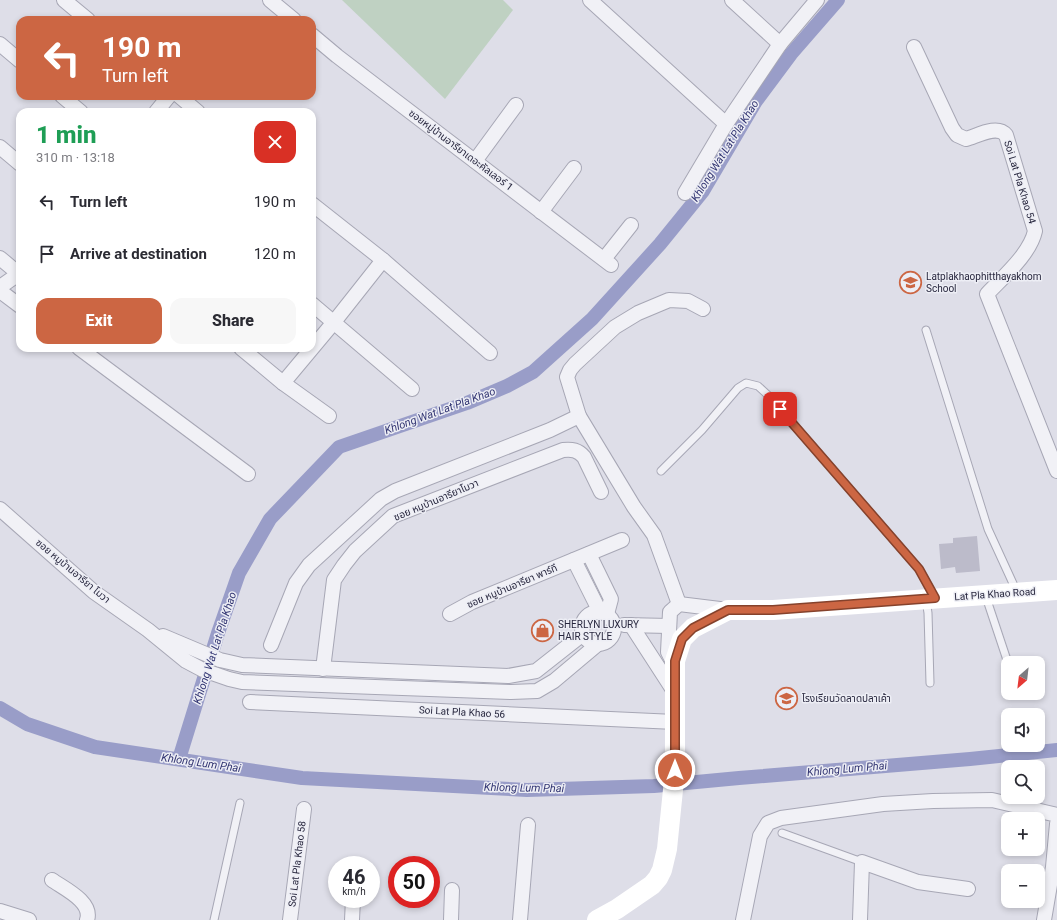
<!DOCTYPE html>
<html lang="en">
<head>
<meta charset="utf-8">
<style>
	:root { --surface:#fff; --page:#f7f7f7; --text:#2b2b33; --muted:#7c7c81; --accent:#cc6643 }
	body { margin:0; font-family:Roboto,"Noto Sans Thai",sans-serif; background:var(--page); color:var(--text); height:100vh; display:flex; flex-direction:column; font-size:15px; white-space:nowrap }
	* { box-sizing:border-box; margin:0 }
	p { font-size:13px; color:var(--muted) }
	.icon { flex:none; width:22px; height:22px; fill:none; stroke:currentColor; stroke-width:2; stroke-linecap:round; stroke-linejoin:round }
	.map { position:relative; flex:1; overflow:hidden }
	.drawer { position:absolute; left:16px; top:108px; width:300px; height:244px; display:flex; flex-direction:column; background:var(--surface); border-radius:12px; box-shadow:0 2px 6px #0003 }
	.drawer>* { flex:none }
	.banner { position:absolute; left:16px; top:16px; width:300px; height:84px; border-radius:12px; box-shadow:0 2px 6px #0003; background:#cc6643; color:#fff; overflow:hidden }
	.needle { width:26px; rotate:208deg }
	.buttons { position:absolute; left:1001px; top:656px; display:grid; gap:8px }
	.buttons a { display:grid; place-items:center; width:44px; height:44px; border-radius:8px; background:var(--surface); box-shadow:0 2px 6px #0003; font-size:20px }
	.speed { position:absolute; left:328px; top:856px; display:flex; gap:8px; font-size:20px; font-weight:700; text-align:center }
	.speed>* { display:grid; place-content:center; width:52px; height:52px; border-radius:50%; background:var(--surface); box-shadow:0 2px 6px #0003; line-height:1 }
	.speed small { font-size:10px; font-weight:400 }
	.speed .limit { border:6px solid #d22; background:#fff; color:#111 }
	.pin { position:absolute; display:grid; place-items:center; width:34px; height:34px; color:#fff; margin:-17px; border-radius:8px; box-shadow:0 2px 6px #0006 }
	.me { position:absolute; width:44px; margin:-22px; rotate:0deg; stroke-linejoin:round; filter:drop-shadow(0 0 3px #0008) }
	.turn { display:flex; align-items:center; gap:14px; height:84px; padding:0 20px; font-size:18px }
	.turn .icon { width:52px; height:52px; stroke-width:2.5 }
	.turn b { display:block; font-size:28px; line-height:34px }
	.round { display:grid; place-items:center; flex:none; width:42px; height:42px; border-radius:12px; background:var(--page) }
	.summary { display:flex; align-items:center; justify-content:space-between; height:68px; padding:0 20px }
	h1 { font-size:24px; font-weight:800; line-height:30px; color:#1e9e55 }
	.button { display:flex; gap:8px; margin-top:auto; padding:8px 20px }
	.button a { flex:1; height:46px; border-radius:12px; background:var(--accent); color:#fff; font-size:16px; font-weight:800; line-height:46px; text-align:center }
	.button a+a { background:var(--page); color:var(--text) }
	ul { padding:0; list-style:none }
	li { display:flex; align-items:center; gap:12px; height:52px; padding:0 20px }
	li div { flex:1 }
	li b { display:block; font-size:15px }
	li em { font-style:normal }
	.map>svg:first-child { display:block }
</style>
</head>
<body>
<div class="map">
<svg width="1057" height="920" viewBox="0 0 1057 920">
	<rect width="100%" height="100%" fill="#dedee8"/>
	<polygon fill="#bfd1c2" points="342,0 503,0 513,10 445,99"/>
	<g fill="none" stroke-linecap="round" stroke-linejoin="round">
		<g stroke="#999dc8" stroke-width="14">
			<polyline points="0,708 27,724 95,747 302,778 527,790 654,786 739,778 970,759 1057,750"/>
			<polyline points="179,759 218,633 239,573 270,519 339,447 467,403 507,386 533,372 592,319 660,244 703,191 756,101 791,54 838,0"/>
		</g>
	</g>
	<polygon fill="#bcbbca" points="977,536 980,571 956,573 955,567 941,569 939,544 953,543 953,538"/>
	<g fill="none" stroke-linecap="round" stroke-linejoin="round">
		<defs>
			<g id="service">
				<polyline points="926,330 988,529 1016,590"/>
				<polyline points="661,471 702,430 738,388 746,383 758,386 770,397 919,569 934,596"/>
				<polyline points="986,597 1008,663"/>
				<polyline points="926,600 928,613 930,683"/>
				<polyline points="782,833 862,862"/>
				<polyline points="214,920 240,803"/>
			</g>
			<g id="minor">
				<polyline points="64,0 88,20"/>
				<polyline points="270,0 294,20"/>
				<polyline points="590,0 726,124"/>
				<polyline points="732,0 780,44"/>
				<polyline points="312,35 337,56 611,265"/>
				<polyline points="0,44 20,61"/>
				<path d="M914,47l38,81 5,7 9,4c11,-3 31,-15 40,-4l29,96c-5,23 -32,46 -48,63l70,177"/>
				<polyline points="62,96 81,112"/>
				<polyline points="179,96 198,112"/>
				<polyline points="156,112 169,96"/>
				<polyline points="0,147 20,164"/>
				<polyline points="475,161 516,105"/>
				<polyline points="685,193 726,124 780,44 817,0"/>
				<polyline points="312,204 383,260 490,353"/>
				<polyline points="541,212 574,168"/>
				<polyline points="0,258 19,274"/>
				<polyline points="604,259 631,225"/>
				<polyline points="0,287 20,273"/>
				<polyline points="0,291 20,306"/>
				<polyline points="312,304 412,389"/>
				<polyline points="79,348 248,474"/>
				<polyline points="241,348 283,383 329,416"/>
				<polyline points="283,383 334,322 383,260"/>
				<polyline points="0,509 94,592 148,630 186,661 203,670 229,679 242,682 511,692 537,691 554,681 598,644"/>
				<polyline points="589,554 611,599 607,614"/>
				<polyline points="574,560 600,612"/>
				<polyline points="679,604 654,535 634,507 579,416 567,377 570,370 575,364 615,327 638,313 669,300 688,301 703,309"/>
				<circle cx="598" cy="628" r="16"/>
				<polyline points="450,614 472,602 622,540"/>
				<polyline points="624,625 669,626"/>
				<polyline points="631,625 675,693"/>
				<polyline points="163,636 220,660 242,665 508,676 536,671 583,634"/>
				<polyline points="271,645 296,583 309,565 381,499 395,491 550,430 579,416"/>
				<polyline points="675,666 668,652 670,612 679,604 728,610"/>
				<path d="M323,669l11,-89 10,-15 11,-14 38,-35 170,-66c9,-1 15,0 21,7l17,35"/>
				<polyline points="250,702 675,722"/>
				<path d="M52,880c13,9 41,22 35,40"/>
				<polyline points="0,911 29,920"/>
				<polyline points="290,920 304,809"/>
				<polyline points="352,920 353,899"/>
				<polyline points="451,920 452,890"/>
				<polyline points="520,920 528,825"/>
				<polyline points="743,920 760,836 768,823 781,818 883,804 933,801 992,800 1057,815"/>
				<polyline points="860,920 862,862 918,882 968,889"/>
				<polyline points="1044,920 1053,867 1057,824"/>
			</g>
		</defs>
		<use href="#service" stroke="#a7a7b5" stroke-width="9"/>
		<use href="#minor" stroke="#a7a7b5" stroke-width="16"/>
		<use href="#service" stroke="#f1f1f6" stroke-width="7"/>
		<use href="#minor" stroke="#f1f1f6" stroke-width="14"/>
		<polyline stroke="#fff" stroke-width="20" points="597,920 617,909 652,885 658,878 662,870 667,849 675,770 675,661 682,639 693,628 728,610 773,610 1057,590"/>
	</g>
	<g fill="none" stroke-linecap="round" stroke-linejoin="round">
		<defs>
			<polyline id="route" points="675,770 675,661 682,639 693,628 728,610 773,610 935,598 919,569 780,409"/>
		</defs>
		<use href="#route" stroke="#85422c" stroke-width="10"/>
		<use href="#route" stroke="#cc6643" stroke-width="7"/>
	</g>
	<defs>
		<symbol id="school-ring" viewBox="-11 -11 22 22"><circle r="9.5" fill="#edeef5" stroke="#cc6643" stroke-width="1.5"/><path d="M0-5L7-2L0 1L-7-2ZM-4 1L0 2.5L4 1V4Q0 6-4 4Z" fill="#cc6643"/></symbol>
		<symbol id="shop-ring" viewBox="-11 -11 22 22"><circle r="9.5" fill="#edeef5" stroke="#cc6643" stroke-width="1.5"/><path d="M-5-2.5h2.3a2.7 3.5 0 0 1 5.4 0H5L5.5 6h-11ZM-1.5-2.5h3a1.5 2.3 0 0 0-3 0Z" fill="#cc6643"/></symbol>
	</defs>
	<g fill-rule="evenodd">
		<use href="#school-ring" x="898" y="270" width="25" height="25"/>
		<use href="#shop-ring" x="530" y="618" width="25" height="25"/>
		<use href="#school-ring" x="774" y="686" width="25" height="25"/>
	</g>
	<g text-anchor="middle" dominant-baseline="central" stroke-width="3" stroke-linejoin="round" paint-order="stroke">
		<g font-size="10" fill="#28273e" stroke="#edeef5">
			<text transform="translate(461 150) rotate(37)">ซอยหมู่บ้านอารียาเดอะคัลเลอร์ 1</text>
			<text transform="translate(1020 182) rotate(73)">Soi Lat Pla Khao 54</text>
			<text transform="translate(436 500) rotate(-23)">ซอย หมูบ้านอารียาโมวา</text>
			<text transform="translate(73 571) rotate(40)">ซอย หมูบ้านอารียา โมวา</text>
			<text transform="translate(512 586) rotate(-23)">ซอย หมูบ้านอารียา พาร์ที</text>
			<text transform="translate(995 594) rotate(-4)">Lat Pla Khao Road</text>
			<text transform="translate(462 712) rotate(3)">Soi Lat Pla Khao 56</text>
			<text transform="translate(297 864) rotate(-83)">Soi Lat Pla Khao 58</text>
		</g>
		<g font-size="10" fill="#28273e" stroke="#edeef5" text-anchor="start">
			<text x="926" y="276">Latplakhaophitthayakhom<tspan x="926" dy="12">School</tspan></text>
			<text x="558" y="624">SHERLYN LUXURY<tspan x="558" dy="12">HAIR STYLE</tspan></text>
			<text x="802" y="698">โรงเรียนวัดลาดปลาเค้า</text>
		</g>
		<g font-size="11" font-style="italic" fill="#323572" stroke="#edeef5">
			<text transform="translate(725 151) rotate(-58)">Khlong Wat Lat Pla Khao</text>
			<text transform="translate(440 411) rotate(-20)">Khlong Wat Lat Pla Khao</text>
			<text transform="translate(215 648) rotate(-72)">Khlong Wat Lat Pla Khao</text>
			<text transform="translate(201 763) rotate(8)">Khlong Lum Phai</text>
			<text transform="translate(847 769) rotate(-5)">Khlong Lum Phai</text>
			<text transform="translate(524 788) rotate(1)">Khlong Lum Phai</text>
		</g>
	</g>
</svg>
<div class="buttons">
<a><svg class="needle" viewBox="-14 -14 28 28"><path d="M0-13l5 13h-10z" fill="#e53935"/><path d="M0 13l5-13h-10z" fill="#7c7c81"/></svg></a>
<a><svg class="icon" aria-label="sound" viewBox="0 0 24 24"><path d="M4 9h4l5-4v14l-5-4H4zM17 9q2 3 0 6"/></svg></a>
<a><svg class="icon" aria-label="search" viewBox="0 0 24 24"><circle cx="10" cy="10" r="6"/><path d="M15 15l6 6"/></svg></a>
<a>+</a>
<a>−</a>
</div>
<div class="speed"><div>46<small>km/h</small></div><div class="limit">50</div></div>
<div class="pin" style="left:780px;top:409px;background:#d93025"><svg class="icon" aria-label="arrive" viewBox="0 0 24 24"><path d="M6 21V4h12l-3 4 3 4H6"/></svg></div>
<svg class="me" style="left:675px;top:770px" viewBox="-20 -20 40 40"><circle r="17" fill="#cc6643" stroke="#fff" stroke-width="3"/><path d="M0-11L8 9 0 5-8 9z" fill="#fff"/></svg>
<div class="banner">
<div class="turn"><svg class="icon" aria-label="left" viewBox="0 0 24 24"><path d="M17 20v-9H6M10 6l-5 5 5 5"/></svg><div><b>190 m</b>Turn left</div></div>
</div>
<section class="drawer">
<div class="summary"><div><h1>1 min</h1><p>310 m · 13:18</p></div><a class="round" style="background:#d93025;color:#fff"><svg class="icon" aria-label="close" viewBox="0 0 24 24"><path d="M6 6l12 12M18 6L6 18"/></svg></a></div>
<ul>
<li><svg class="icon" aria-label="left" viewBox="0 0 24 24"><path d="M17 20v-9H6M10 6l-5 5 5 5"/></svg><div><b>Turn left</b></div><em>190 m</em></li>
<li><svg class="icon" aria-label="arrive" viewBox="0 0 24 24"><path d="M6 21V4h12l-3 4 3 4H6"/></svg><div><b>Arrive at destination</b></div><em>120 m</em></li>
</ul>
<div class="button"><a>Exit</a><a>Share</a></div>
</section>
</div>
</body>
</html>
